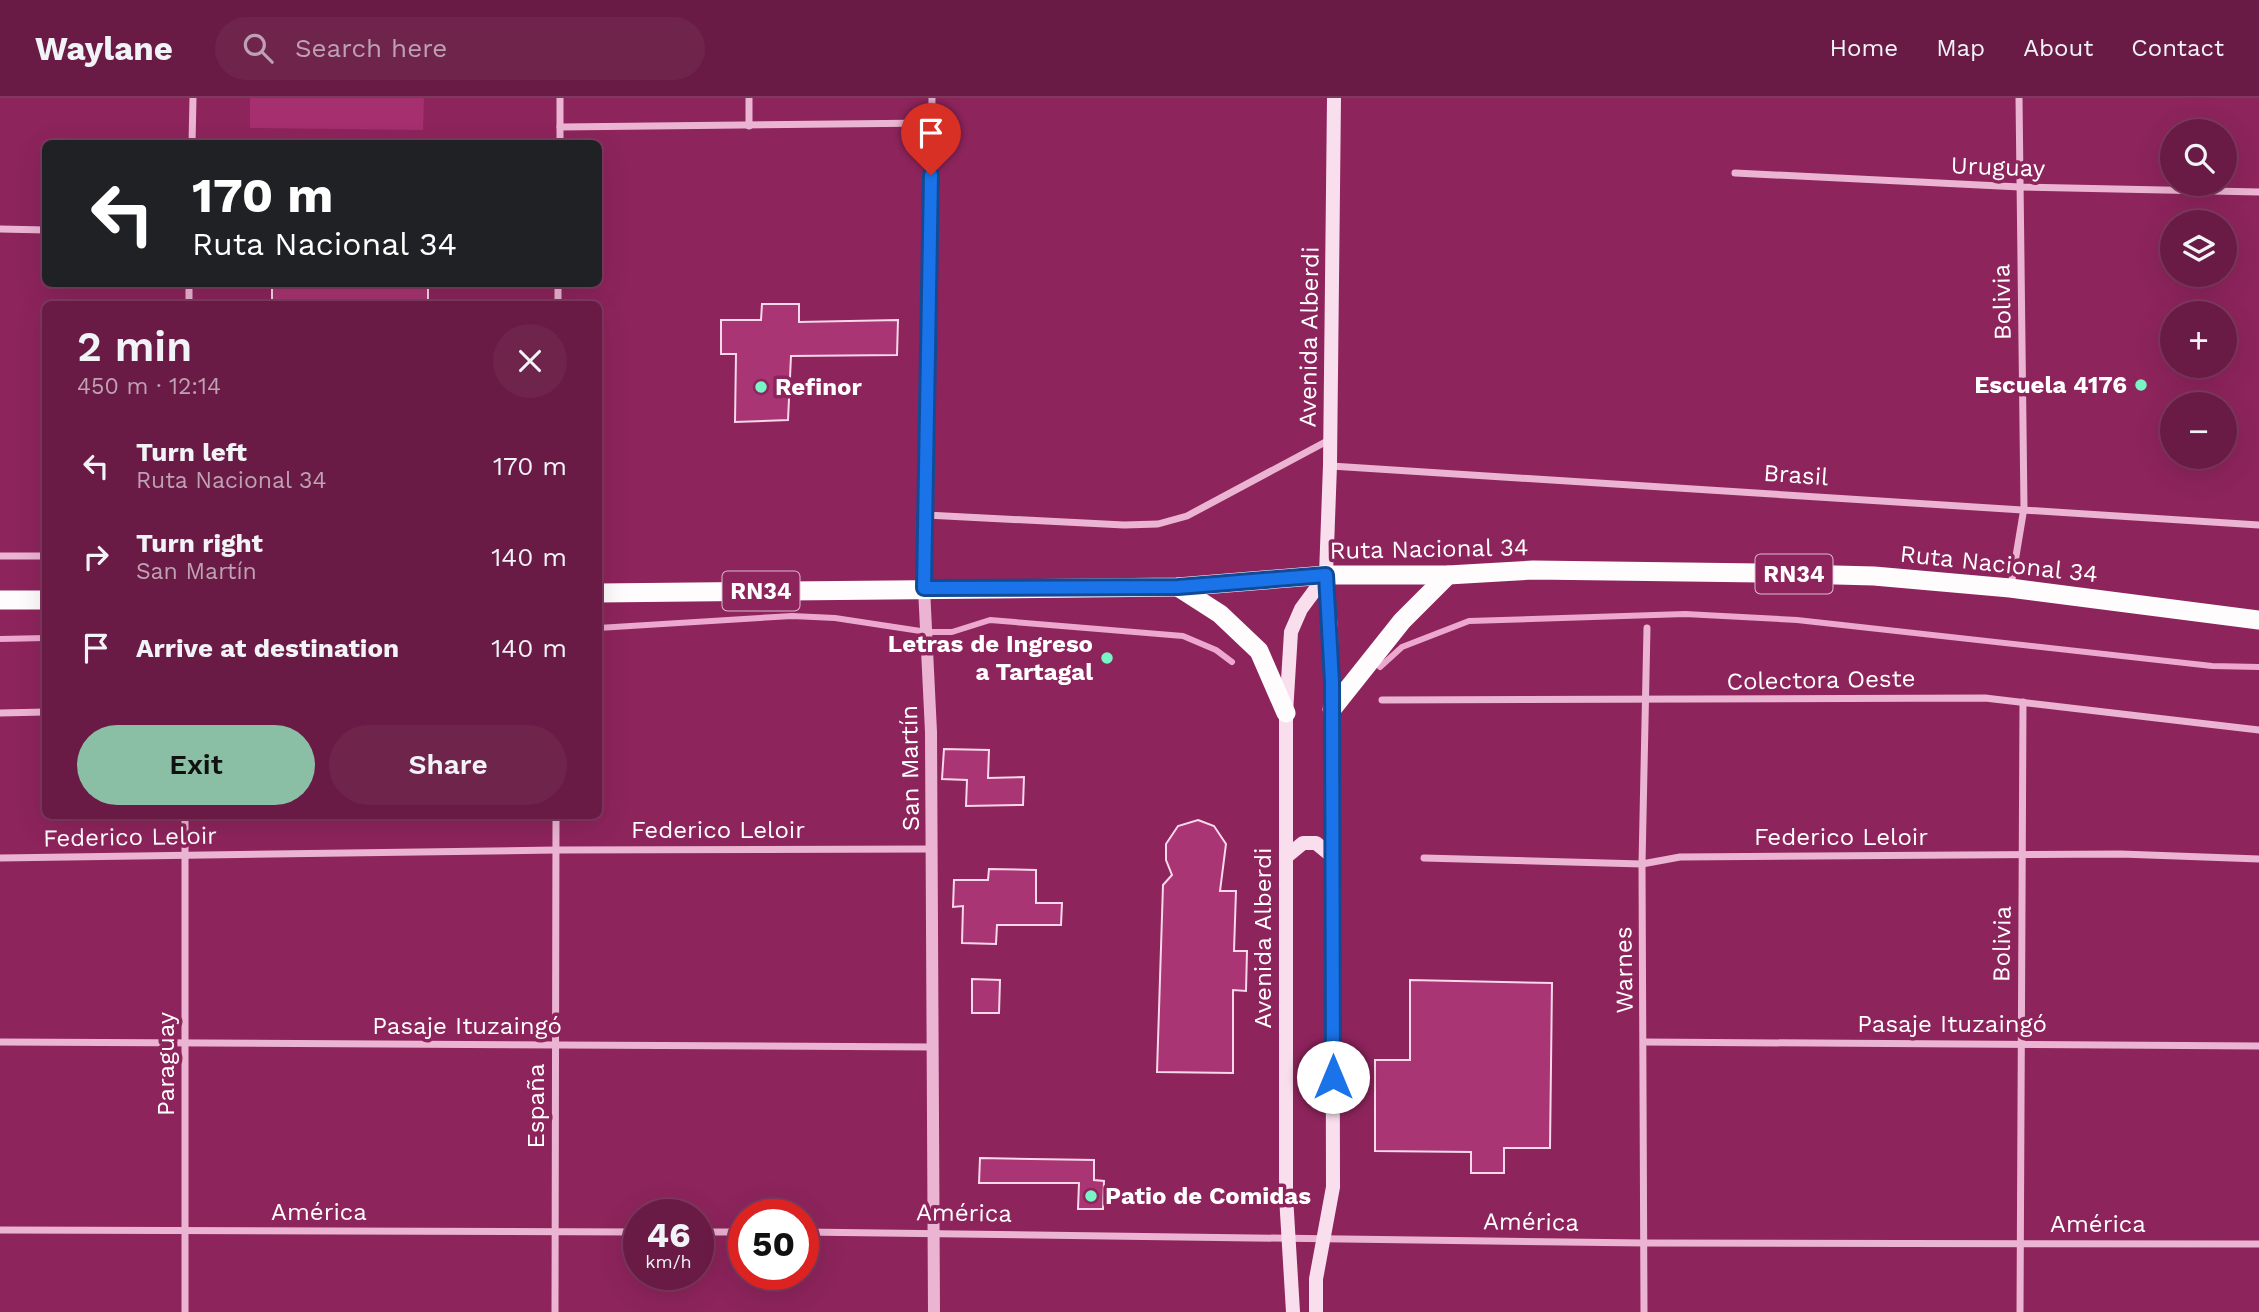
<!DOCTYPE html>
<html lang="en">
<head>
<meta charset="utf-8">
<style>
	:root { --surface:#6a1b45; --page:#6f244c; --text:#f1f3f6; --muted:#bea1b3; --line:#7d395e; --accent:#8abfa5 }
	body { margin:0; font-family:"Work Sans",sans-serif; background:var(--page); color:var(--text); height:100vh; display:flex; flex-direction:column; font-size:26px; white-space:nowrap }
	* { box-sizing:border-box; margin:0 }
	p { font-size:23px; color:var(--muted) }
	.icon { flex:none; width:38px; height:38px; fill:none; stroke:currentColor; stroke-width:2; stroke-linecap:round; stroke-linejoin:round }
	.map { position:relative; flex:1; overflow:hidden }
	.drawer { position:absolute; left:42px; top:203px; width:560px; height:518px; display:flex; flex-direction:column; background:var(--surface); border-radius:10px; box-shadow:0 7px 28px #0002,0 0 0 2px var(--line) }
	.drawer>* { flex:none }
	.hud { position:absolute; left:42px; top:42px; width:560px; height:147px; border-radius:10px; box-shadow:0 7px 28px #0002,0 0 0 2px var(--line); background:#202124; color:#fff; overflow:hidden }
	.controls { position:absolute; left:2160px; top:21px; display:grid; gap:14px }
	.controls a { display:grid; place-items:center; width:77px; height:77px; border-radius:50%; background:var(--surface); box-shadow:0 7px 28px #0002,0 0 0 2px var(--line); font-size:35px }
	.speed { position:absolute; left:623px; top:1101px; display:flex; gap:14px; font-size:35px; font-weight:700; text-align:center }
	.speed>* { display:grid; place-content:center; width:91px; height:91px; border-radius:50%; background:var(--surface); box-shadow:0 7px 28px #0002,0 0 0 2px var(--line); line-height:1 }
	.speed small { font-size:18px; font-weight:400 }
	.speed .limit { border:10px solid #d22; background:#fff; color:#111 }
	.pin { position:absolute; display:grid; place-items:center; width:60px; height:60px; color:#fff; margin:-72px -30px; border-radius:50% 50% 50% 0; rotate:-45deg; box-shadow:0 0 7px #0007 }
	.pin .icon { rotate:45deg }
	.me { position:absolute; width:77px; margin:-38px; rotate:0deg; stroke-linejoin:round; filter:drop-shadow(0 0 5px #0008) }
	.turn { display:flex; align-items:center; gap:24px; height:147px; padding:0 35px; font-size:32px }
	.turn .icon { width:91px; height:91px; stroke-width:2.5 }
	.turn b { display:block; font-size:49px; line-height:60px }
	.round { display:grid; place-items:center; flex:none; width:74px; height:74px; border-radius:37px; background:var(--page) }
	.head { display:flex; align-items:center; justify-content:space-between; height:119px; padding:0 35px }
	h1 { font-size:42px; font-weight:600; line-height:52px }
	.cta { display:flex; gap:14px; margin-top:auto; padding:14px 35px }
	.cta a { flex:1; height:80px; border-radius:42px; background:var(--accent); color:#111; font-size:28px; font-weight:600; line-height:80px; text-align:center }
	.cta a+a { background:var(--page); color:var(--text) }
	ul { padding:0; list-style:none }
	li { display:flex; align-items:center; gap:21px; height:91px; padding:0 35px }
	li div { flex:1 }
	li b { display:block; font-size:26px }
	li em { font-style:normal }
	header { display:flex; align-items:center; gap:42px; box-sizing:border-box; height:98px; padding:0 35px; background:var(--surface); border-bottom:2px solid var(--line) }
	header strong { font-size:33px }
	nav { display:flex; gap:38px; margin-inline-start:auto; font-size:24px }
	.search { width:490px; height:63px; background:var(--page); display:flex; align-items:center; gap:18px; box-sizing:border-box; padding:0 24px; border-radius:38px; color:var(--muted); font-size:26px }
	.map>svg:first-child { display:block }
</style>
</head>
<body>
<header>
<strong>Waylane</strong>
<div class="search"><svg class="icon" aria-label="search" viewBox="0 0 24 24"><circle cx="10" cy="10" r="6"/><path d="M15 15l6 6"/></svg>Search here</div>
<nav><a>Home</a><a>Map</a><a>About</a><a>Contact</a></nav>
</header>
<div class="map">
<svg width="2259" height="1214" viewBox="0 0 2259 1214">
	<rect width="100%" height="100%" fill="#8d245c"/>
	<polygon fill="#a52f6f" points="250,0 424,0 423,32 250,30"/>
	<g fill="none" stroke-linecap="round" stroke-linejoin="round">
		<g stroke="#eca8ce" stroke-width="6">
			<polyline points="598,530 792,518 835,520 927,534 952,534 990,522 1183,538 1216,552 1232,564"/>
			<polyline points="0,541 46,540"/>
			<polyline points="1380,569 1402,549 1469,523 1685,516 1797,522 2212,568 2259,569"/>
		</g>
	</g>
	<g fill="#aa3574" stroke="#f8d8ea" stroke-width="2">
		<rect x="272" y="186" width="156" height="20"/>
		<polygon points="762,206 799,206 799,224 898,222 897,257 791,258 788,322 735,324 736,256 721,256 721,222 761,222"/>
		<polygon points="944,651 989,652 988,680 1024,679 1023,707 966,708 967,682 942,681"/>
		<polygon points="1198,722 1214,728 1226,746 1220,793 1236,793 1234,853 1247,853 1246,893 1233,892 1233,975 1157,974 1163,787 1172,777 1166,762 1166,746 1178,728"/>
		<polygon points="989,771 1036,772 1036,805 1062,805 1061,827 997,827 996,846 962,845 963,808 953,809 954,782 988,782"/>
		<polygon points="972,881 1000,882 999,915 972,915"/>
		<polygon points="1410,882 1552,885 1550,1050 1504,1050 1504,1075 1471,1075 1471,1054 1375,1053 1375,962 1410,962"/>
		<polygon points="980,1060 1094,1062 1094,1082 1104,1083 1103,1111 1078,1111 1079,1085 979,1085"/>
	</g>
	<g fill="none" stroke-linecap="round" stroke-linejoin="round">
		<g stroke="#ebb4d2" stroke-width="7">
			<polyline points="749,28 749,0"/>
			<polyline points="560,29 932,25"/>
			<polyline points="192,46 193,0"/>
			<polyline points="560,46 560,0"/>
			<polyline points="1735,75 2020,89 2259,94"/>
			<polyline points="0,131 46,132"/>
			<polyline points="189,186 189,206"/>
			<polyline points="558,206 558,186"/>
			<polyline points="1331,368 2259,427"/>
			<polyline points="926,417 1124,427 1158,426 1187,418 1331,341"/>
			<polyline points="0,458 46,458"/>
			<polyline points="2011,488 2024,410 2019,0"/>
			<polyline points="924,489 932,0"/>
			<polyline points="1382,602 1985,600 2259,632"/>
			<polyline points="0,615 46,614"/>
			<polyline points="185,718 185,1214"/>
			<polyline points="0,760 556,752 932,751"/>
			<polyline points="1424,760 1642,766 1680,759 2121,756 2259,761"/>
			<polyline points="0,944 933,949"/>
			<polyline points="1644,944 2259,948"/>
			<polyline points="0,1132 639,1134"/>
			<polyline points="698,1134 744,1134"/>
			<polyline points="803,1134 1644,1145 2259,1146"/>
			<polyline points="555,1214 556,718"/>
			<polyline points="1644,1214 1642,766 1647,530"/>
			<polyline points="2020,1214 2023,604"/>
		</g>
		<polyline stroke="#ebb4d2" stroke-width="12" points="924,490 931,634 934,1214"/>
		<g stroke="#f9dfed" stroke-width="14">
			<polyline points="1286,759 1303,745 1316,745 1333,759"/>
			<polyline points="1293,1214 1286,1098 1286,615 1291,534 1301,511 1326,477"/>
			<polyline points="1316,1214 1316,1181 1333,1089 1332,611 1331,531 1326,477 1330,367 1334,0"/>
		</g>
		<g stroke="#fefcfd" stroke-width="19">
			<polyline points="1178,489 1220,516 1259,553 1286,615"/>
			<polyline points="598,495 1178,489 1326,477 1448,477 1533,472 1761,475 1874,478 2010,490 2259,522"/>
			<polyline points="0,502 46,502"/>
			<polyline points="1332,611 1402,523 1448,477"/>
		</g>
	</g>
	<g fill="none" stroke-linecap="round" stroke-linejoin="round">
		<defs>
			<polyline id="route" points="931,77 924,490 1178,489 1326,477 1332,584 1333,979"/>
		</defs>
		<use href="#route" stroke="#114b97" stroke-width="18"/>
		<use href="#route" stroke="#1a73e8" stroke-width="12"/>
	</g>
	<g fill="#77f5c5" stroke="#8d245c" stroke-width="2.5">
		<circle cx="2141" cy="287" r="7"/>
		<circle cx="761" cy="289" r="7"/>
		<circle cx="1107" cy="560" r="7"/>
		<circle cx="1091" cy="1098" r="7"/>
	</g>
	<g text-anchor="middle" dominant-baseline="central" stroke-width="7" stroke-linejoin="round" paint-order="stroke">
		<g fill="#8d245c" stroke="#ddbdce" stroke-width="2">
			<rect x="1755.5" y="456.5" width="77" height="39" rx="5"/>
			<rect x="722.5" y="473.5" width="77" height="39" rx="5"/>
		</g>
		<g font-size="23" font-weight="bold" fill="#fff">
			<text x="1794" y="476">RN34</text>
			<text x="761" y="493">RN34</text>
		</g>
		<g font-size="24" fill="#fff" stroke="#8d245c">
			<text transform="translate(1998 69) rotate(2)">Uruguay</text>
			<text transform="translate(2002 204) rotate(-91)">Bolivia</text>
			<text transform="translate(1309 239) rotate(-89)">Avenida Alberdi</text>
			<text transform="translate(1796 377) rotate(4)">Brasil</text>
			<text transform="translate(1429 451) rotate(-1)">Ruta Nacional 34</text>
			<text transform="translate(1999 466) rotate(6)">Ruta Nacional 34</text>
			<text transform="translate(1821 582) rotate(-1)">Colectora Oeste</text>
			<text transform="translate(910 670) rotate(-91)">San Martín</text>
			<text x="718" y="732">Federico Leloir</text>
			<text transform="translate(130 739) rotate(-1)">Federico Leloir</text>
			<text x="1841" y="739">Federico Leloir</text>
			<text transform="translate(1263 840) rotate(-90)">Avenida Alberdi</text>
			<text transform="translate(2002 846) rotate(-89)">Bolivia</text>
			<text transform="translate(1624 872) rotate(-91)">Warnes</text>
			<text x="1952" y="926">Pasaje Ituzaingó</text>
			<text x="467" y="928">Pasaje Ituzaingó</text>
			<text transform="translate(166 966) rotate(-90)">Paraguay</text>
			<text transform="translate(536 1008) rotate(-90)">España</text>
			<text x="319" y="1114">América</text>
			<text transform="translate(964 1115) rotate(1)">América</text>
			<text transform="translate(1531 1124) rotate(1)">América</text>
			<text x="2098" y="1126">América</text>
		</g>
		<g font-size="24" font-weight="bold" fill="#fff" stroke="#8d245c" text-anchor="end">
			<text x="2127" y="287">Escuela 4176</text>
			<text x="775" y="289" text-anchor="start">Refinor</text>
			<text x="1093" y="546">Letras de Ingreso<tspan x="1093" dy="28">a Tartagal</tspan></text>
			<text x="1105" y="1098" text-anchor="start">Patio de Comidas</text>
		</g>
	</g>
</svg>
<div class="controls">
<a><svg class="icon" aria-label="search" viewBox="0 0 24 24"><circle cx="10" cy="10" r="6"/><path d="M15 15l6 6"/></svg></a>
<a><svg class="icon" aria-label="layers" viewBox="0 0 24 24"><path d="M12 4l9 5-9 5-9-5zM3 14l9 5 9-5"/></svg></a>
<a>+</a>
<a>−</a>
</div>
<div class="speed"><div>46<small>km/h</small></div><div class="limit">50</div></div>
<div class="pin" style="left:931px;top:77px;background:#d93025"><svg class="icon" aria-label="arrive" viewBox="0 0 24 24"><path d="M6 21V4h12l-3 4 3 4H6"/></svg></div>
<svg class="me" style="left:1333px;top:979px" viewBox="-20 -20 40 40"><circle r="19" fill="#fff"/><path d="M0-13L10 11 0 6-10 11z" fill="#1a73e8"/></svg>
<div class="hud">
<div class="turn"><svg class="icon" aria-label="left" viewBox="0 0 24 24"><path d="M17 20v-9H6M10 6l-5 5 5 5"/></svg><div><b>170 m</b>Ruta Nacional 34</div></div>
</div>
<section class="drawer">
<div class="head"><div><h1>2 min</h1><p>450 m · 12:14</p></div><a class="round"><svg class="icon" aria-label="close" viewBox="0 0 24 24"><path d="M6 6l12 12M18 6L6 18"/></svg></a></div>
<ul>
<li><svg class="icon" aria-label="left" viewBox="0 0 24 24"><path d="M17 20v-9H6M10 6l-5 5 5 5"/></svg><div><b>Turn left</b><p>Ruta Nacional 34</p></div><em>170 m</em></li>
<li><svg class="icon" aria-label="right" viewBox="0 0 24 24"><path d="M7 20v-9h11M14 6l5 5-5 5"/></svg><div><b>Turn right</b><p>San Martín</p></div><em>140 m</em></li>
<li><svg class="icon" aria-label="arrive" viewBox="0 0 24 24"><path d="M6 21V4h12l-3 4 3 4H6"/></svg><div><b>Arrive at destination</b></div><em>140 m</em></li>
</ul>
<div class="cta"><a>Exit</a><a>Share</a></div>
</section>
</div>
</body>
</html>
